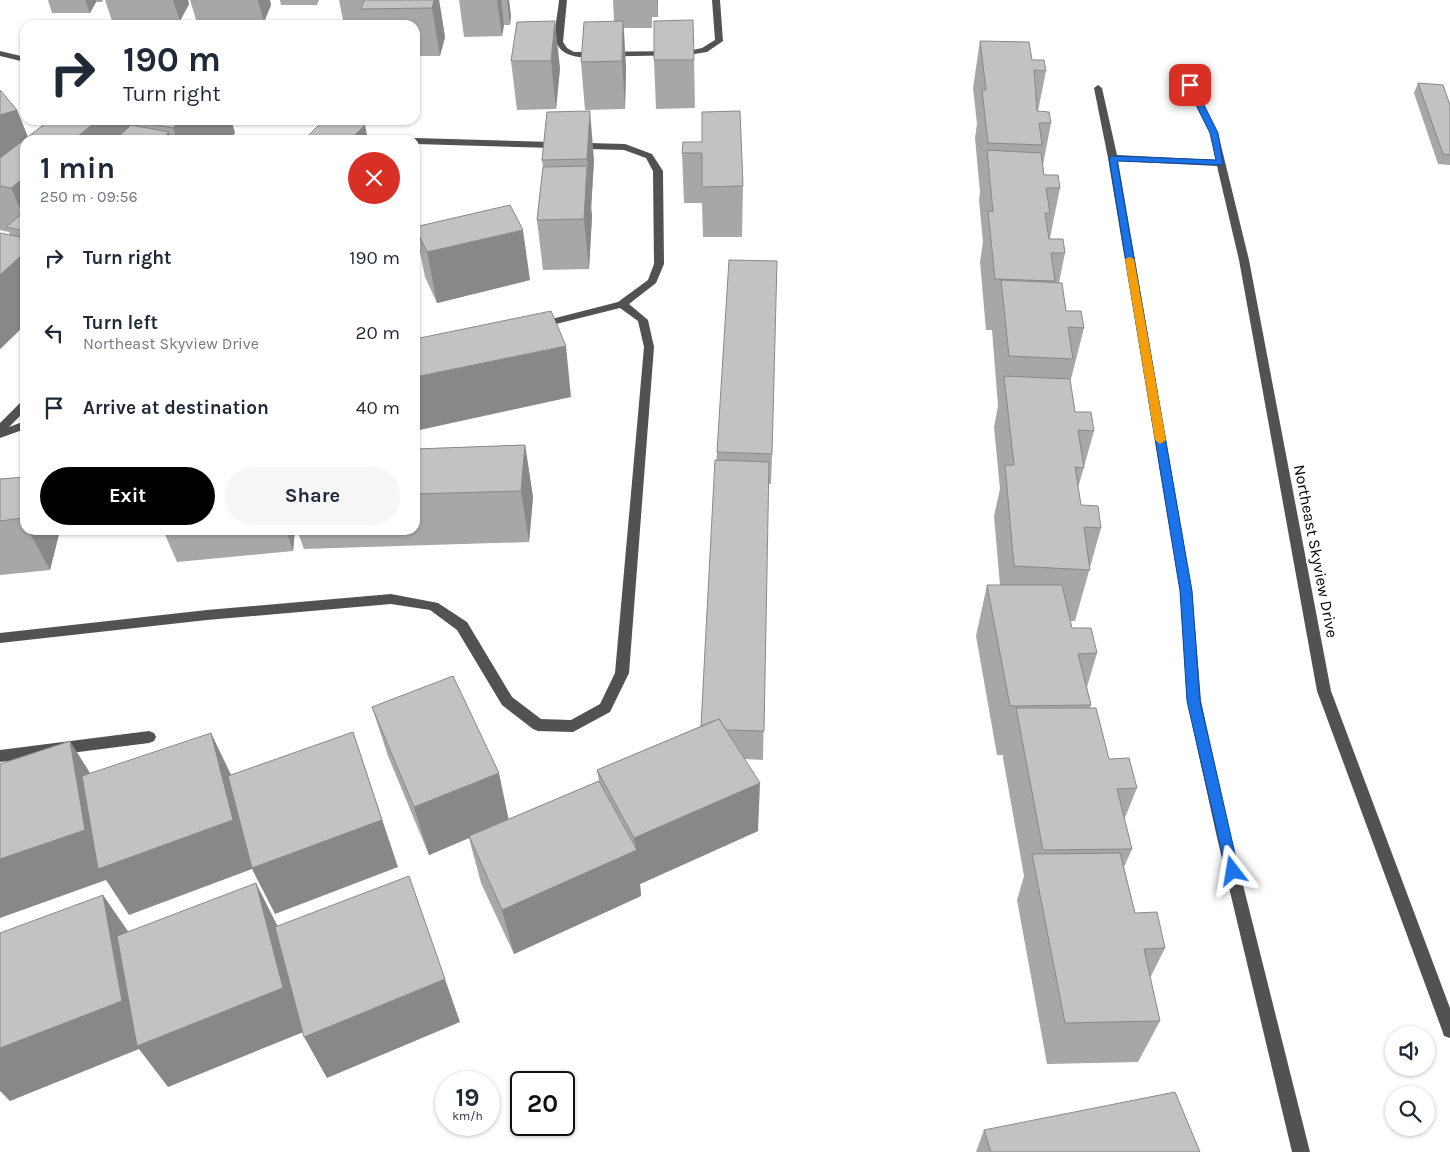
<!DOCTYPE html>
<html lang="en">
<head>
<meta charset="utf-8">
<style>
	:root { --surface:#fff; --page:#f6f6f7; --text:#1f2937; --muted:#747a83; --accent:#000 }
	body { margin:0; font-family:Karla,sans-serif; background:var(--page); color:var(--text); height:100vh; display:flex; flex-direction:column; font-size:19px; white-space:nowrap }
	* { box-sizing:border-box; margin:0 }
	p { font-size:16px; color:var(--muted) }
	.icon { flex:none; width:28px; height:28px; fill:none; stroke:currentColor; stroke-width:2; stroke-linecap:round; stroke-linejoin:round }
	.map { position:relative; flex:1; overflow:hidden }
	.details { position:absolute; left:20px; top:135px; width:400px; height:400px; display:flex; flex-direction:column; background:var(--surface); border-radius:15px; box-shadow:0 1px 4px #0004 }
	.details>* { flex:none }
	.top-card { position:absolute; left:20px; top:20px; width:400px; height:105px; border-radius:15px; box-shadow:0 1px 4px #0004; background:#fff; color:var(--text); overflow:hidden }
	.fabs { position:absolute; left:1385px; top:1026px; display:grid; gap:10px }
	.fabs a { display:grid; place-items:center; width:50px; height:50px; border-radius:50%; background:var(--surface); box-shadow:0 1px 4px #0004; font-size:25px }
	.speed { position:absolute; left:435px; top:1071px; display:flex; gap:10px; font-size:25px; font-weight:700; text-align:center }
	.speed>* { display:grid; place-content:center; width:65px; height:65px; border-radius:50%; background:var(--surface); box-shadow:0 1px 4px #0004; line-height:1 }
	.speed small { font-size:12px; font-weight:400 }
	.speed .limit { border:2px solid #111; border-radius:8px; background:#fff; color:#111 }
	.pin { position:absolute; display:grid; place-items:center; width:42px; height:42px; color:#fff; margin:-21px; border-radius:10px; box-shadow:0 2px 8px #0006 }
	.me { position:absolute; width:55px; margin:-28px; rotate:346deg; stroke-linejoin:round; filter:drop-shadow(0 0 4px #0008) }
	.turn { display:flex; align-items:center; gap:18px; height:105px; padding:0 20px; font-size:22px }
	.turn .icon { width:65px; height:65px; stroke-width:2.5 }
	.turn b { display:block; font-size:35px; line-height:42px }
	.round { display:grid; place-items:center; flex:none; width:52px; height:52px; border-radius:26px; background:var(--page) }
	.overview { display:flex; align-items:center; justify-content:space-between; height:85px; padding:0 20px }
	h1 { font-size:30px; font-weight:700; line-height:38px }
	.button { display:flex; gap:10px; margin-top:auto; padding:10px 20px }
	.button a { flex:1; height:58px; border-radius:30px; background:var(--accent); color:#fff; font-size:20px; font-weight:700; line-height:58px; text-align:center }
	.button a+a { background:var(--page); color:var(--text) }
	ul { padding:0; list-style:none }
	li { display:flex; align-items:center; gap:15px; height:75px; padding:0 20px }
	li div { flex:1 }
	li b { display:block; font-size:19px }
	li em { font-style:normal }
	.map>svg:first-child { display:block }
</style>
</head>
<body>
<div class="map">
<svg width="1450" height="1152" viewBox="0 0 1450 1152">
	<rect width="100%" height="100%" fill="#fff"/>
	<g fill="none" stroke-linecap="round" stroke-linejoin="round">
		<g fill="#525252" fill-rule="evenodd">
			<path d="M559,0h8l-4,42 4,6 7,4 114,-1 14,-3 13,-8 -3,-40h8l3,41 -16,11 -19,3 -109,2c-34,-5 -22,-31 -20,-57z"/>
			<polygon points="0,51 25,57 25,62 0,56"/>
			<polygon points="1179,67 1186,69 1218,133 1249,260 1331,691 1450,1008 1450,1038 1444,1036 1442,1030 1317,691 1239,260 1217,166 1118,161 1192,591 1201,701 1230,833 1310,1152 1292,1152 1216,833 1187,701 1180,591 1108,158 1094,88 1098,85 1102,88 1117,155 1216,160 1210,133 1178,69"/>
			<polygon points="415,138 625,144 652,154 663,171 664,264 656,283 629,304 648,320 654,347 629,673 610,712 573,732 538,731 533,729 502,705 457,630 430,610 391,604 207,620 0,643 0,633 207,610 391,594 438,603 467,622 512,697 541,719 571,720 600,704 615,673 644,347 638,321 620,308 540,328 535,325 536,323 618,302 648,280 654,264 653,171 646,158 624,150 415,144 415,140 411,140"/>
			<polygon points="25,401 25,411 9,427 25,421 25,429 0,438 0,423 21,402"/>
			<polygon points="149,731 154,733 156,737 154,741 149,743 0,762 0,750"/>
		</g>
	</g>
	<g fill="#a7a7a7">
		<polygon points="48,0 103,0 102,2 96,2 90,13 52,13"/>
		<polygon points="105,0 188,0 189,4 180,21 112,21"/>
		<polygon points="190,0 270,0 271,5 264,22 197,23"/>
		<polygon points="280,0 319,0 317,5 281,5"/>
		<polygon points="339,0 439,0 445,37 440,56 415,56 415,25 344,25"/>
		<polygon points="459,0 509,0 511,16 510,25 504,25 502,36 464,37"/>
		<polygon points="613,0 658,0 658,17 652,17 652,28 624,28 626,69 625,109 585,110 581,62 614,21"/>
		<polygon points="517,22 560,68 556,109 517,110 511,61"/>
		<polygon points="980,41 1032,60 1046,71 1038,111 1051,123 1043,165 1044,175 1060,188 1050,238 1065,253 1059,283 1066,311 1084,328 1071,379 1069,379 1075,412 1094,431 1078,488 1081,505 1101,528 1075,621 1070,621 1072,628 1097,653 1087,687 1091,705 1090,708 1109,759 1137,788 1124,820 1132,849 1124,867 1135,913 1165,948 1150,978 1160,1021 1138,1062 1047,1064 1017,900 1024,876 1003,758 1003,755 997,755 976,636 987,585 1000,585 994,516 1000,489 994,427 998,406 992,330 986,330 980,262 983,242 979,200 980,192 975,138 977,124 973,88"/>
		<polygon points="654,60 694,60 695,108 656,109"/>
		<polygon points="1418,83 1450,105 1450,165 1438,164 1414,93"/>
		<polygon points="0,90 17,110 28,137 44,124 43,120 231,120 235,133 228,140 25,140 25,325 0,349 0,233 10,235 9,232 0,230"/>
		<polygon points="547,112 594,160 591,209 592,216 589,269 543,270 537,220 543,167 542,160"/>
		<polygon points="702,142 743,186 742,237 703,237 702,203 684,203 682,153"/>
		<polygon points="415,227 530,280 437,303 425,277"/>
		<polygon points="525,445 533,497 529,542 304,549 297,530 415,530 415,449"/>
		<polygon points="717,452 772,454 771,484 768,484 763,760 745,759 758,831 640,884 641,896 514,954 481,883 469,838 429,855 388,756 372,707 509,819 599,781 597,770 701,726"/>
		<polygon points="25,477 25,530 60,530 50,570 0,575 0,479"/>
		<polygon points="163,530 295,530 293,551 177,562"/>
		<polygon points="984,1130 1200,1152 976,1152"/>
	</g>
	<g fill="#888">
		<polygon points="85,0 96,0 96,2 90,13"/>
		<polygon points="173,0 188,0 189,4 180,21"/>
		<polygon points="258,0 270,0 271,5 264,22"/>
		<polygon points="434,0 439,0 445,37 440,56 432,8"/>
		<polygon points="497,0 501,0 504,25 502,36"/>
		<polygon points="507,0 509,0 511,16 510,25"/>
		<polygon points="657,0 658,0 658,17"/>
		<polygon points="555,21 560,68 556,109 551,61"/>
		<polygon points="623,21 626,69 625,109 622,61"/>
		<polygon points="0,97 17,110 29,140 0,172"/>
		<polygon points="590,111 594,160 591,209 587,159"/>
		<polygon points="98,120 164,120 136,121 142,138 139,140 73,140"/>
		<polygon points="181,120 231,120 235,133 228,140 177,140 173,128"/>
		<polygon points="365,125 368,140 350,140"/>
		<polygon points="169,132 172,140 160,140"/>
		<polygon points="587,166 592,216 589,269 584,219"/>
		<polygon points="25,177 25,220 11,188"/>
		<polygon points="523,230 530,280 437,303 427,252"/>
		<polygon points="25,252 25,325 0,349 0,275"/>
		<polygon points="566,346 571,397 415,431 415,377"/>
		<polygon points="525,445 533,497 529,542 521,491"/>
		<polygon points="25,507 25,524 22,518"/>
		<polygon points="28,530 60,530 50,570"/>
		<polygon points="286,530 295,530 293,551"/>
		<polygon points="353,732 398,867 275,914 252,869 129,915 106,880 0,918 0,859 70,741 100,789 211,733 234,781"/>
		<polygon points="499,773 509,821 429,855 414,807"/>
		<polygon points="760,783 758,831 640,884 641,896 514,954 502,910 636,850 634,838"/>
		<polygon points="256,883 279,929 306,1031 168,1087 139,1049 10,1101 0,1091 0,1048 103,895 134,940"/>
		<polygon points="445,979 460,1022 327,1078 304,1037"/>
	</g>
	<g fill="#c2c2c2" stroke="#888">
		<polygon points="364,0 434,0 432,8 361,9"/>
		<polygon points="693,20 694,60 654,60 654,21"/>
		<polygon points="555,21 551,61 511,61 517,22"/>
		<polygon points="623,21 622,61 581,62 584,22"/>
		<polygon points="980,41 1029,42 1032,60 1044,60 1046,71 1034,70 1037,111 1049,112 1051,123 1039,123 1042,145 988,143 982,90 986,90"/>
		<polygon points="1418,83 1443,85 1450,105 1450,155 1443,154"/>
		<polygon points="0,90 17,110 0,115"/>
		<polygon points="590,111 587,159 542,160 547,112"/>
		<polygon points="740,111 743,186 702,187 702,153 682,153 683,142 702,142 702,112"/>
		<polygon points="50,120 98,120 73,140 25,140 25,177 11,188 0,186 0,158"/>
		<polygon points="137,120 181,120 173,128 136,121"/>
		<polygon points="324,120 339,120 365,125 350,140 304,140"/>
		<polygon points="131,125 169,132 160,140 115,140"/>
		<polygon points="987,150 1041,153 1044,175 1058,175 1060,188 1046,188 1050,213 1045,213 1049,239 1063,239 1065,253 1051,253 1055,281 995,279 988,211 993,212"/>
		<polygon points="587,166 584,219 537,220 543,167"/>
		<polygon points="510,205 523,230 427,252 415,227"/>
		<polygon points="25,211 25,231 6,227"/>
		<polygon points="0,233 25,238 25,252 0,275"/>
		<polygon points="729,260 777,261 772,454 717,452"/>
		<polygon points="1001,280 1062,283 1066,311 1081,311 1084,328 1068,327 1073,359 1009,356"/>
		<polygon points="551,311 566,346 415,377 415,339"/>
		<polygon points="1004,376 1070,379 1075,412 1091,412 1094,431 1078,430 1084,468 1075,467 1081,505 1098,506 1101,528 1084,527 1090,570 1014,566 1005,465 1014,465"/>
		<polygon points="525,445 521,491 415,494 415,449"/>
		<polygon points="715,460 769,462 764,731 726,730 719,719 701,726"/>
		<polygon points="25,477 25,507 22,518 0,521 0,479"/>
		<polygon points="987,585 1062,585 1072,628 1091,628 1097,653 1078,654 1091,705 1010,706"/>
		<polygon points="453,676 499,773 414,807 372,707"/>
		<polygon points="1016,708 1096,708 1109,759 1129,758 1137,788 1117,789 1132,849 1043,850"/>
		<polygon points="719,719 760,783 634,838 597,770"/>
		<polygon points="353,732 382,820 252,868 228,776"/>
		<polygon points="211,733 233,820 98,869 82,776"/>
		<polygon points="70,741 85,830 0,859 0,764"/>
		<polygon points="599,781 637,850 502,910 469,836"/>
		<polygon points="1120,853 1135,913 1157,912 1165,948 1144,949 1160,1021 1065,1023 1032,854"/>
		<polygon points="409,876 445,979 304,1037 275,927"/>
		<polygon points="256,883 283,988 137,1046 117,936"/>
		<polygon points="103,895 122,1001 0,1048 0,933"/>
		<polygon points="1175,1092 1200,1152 991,1152 984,1130"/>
	</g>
	<polygon fill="#1a73e8" stroke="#114b97" points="1190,82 1194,85 1218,133 1223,165 1117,161 1192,591 1200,701 1239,871 1237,875 1233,877 1228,875 1226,871 1187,701 1180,591 1109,158 1113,156 1216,160 1210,133 1186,85"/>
	<polygon fill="#f59e0b" points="1130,257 1134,259 1166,440 1160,444 1155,440 1125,259"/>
	<g text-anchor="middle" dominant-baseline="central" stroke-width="5" stroke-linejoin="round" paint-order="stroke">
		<g font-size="16" fill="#000" stroke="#fff">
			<text transform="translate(1316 551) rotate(79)">Northeast Skyview Drive</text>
		</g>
	</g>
</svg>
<div class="fabs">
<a><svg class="icon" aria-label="sound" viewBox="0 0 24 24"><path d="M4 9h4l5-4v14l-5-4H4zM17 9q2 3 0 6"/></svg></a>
<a><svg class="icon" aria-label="search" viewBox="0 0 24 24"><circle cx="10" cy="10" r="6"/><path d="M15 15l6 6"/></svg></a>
</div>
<div class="speed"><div>19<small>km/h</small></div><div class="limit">20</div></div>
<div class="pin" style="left:1190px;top:85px;background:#d93025"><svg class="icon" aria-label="arrive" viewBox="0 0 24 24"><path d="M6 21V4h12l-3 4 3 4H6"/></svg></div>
<svg class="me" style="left:1233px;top:871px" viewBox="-20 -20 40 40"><path d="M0-17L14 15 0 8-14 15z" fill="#1a73e8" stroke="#fff" stroke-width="4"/></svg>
<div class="top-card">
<div class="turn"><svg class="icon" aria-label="right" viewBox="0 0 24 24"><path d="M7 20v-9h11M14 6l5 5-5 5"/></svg><div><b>190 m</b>Turn right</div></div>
</div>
<section class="details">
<div class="overview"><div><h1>1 min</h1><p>250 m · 09:56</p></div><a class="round" style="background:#d93025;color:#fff"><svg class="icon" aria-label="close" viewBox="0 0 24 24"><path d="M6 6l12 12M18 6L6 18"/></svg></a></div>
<ul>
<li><svg class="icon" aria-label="right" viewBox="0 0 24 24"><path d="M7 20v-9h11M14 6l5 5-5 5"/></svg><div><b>Turn right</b></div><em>190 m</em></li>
<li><svg class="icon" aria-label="left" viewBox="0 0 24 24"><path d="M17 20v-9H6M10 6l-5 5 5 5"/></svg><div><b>Turn left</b><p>Northeast Skyview Drive</p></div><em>20 m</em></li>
<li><svg class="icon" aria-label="arrive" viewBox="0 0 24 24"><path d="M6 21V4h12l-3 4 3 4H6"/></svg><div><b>Arrive at destination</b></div><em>40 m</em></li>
</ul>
<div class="button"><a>Exit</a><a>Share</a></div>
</section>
</div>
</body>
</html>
